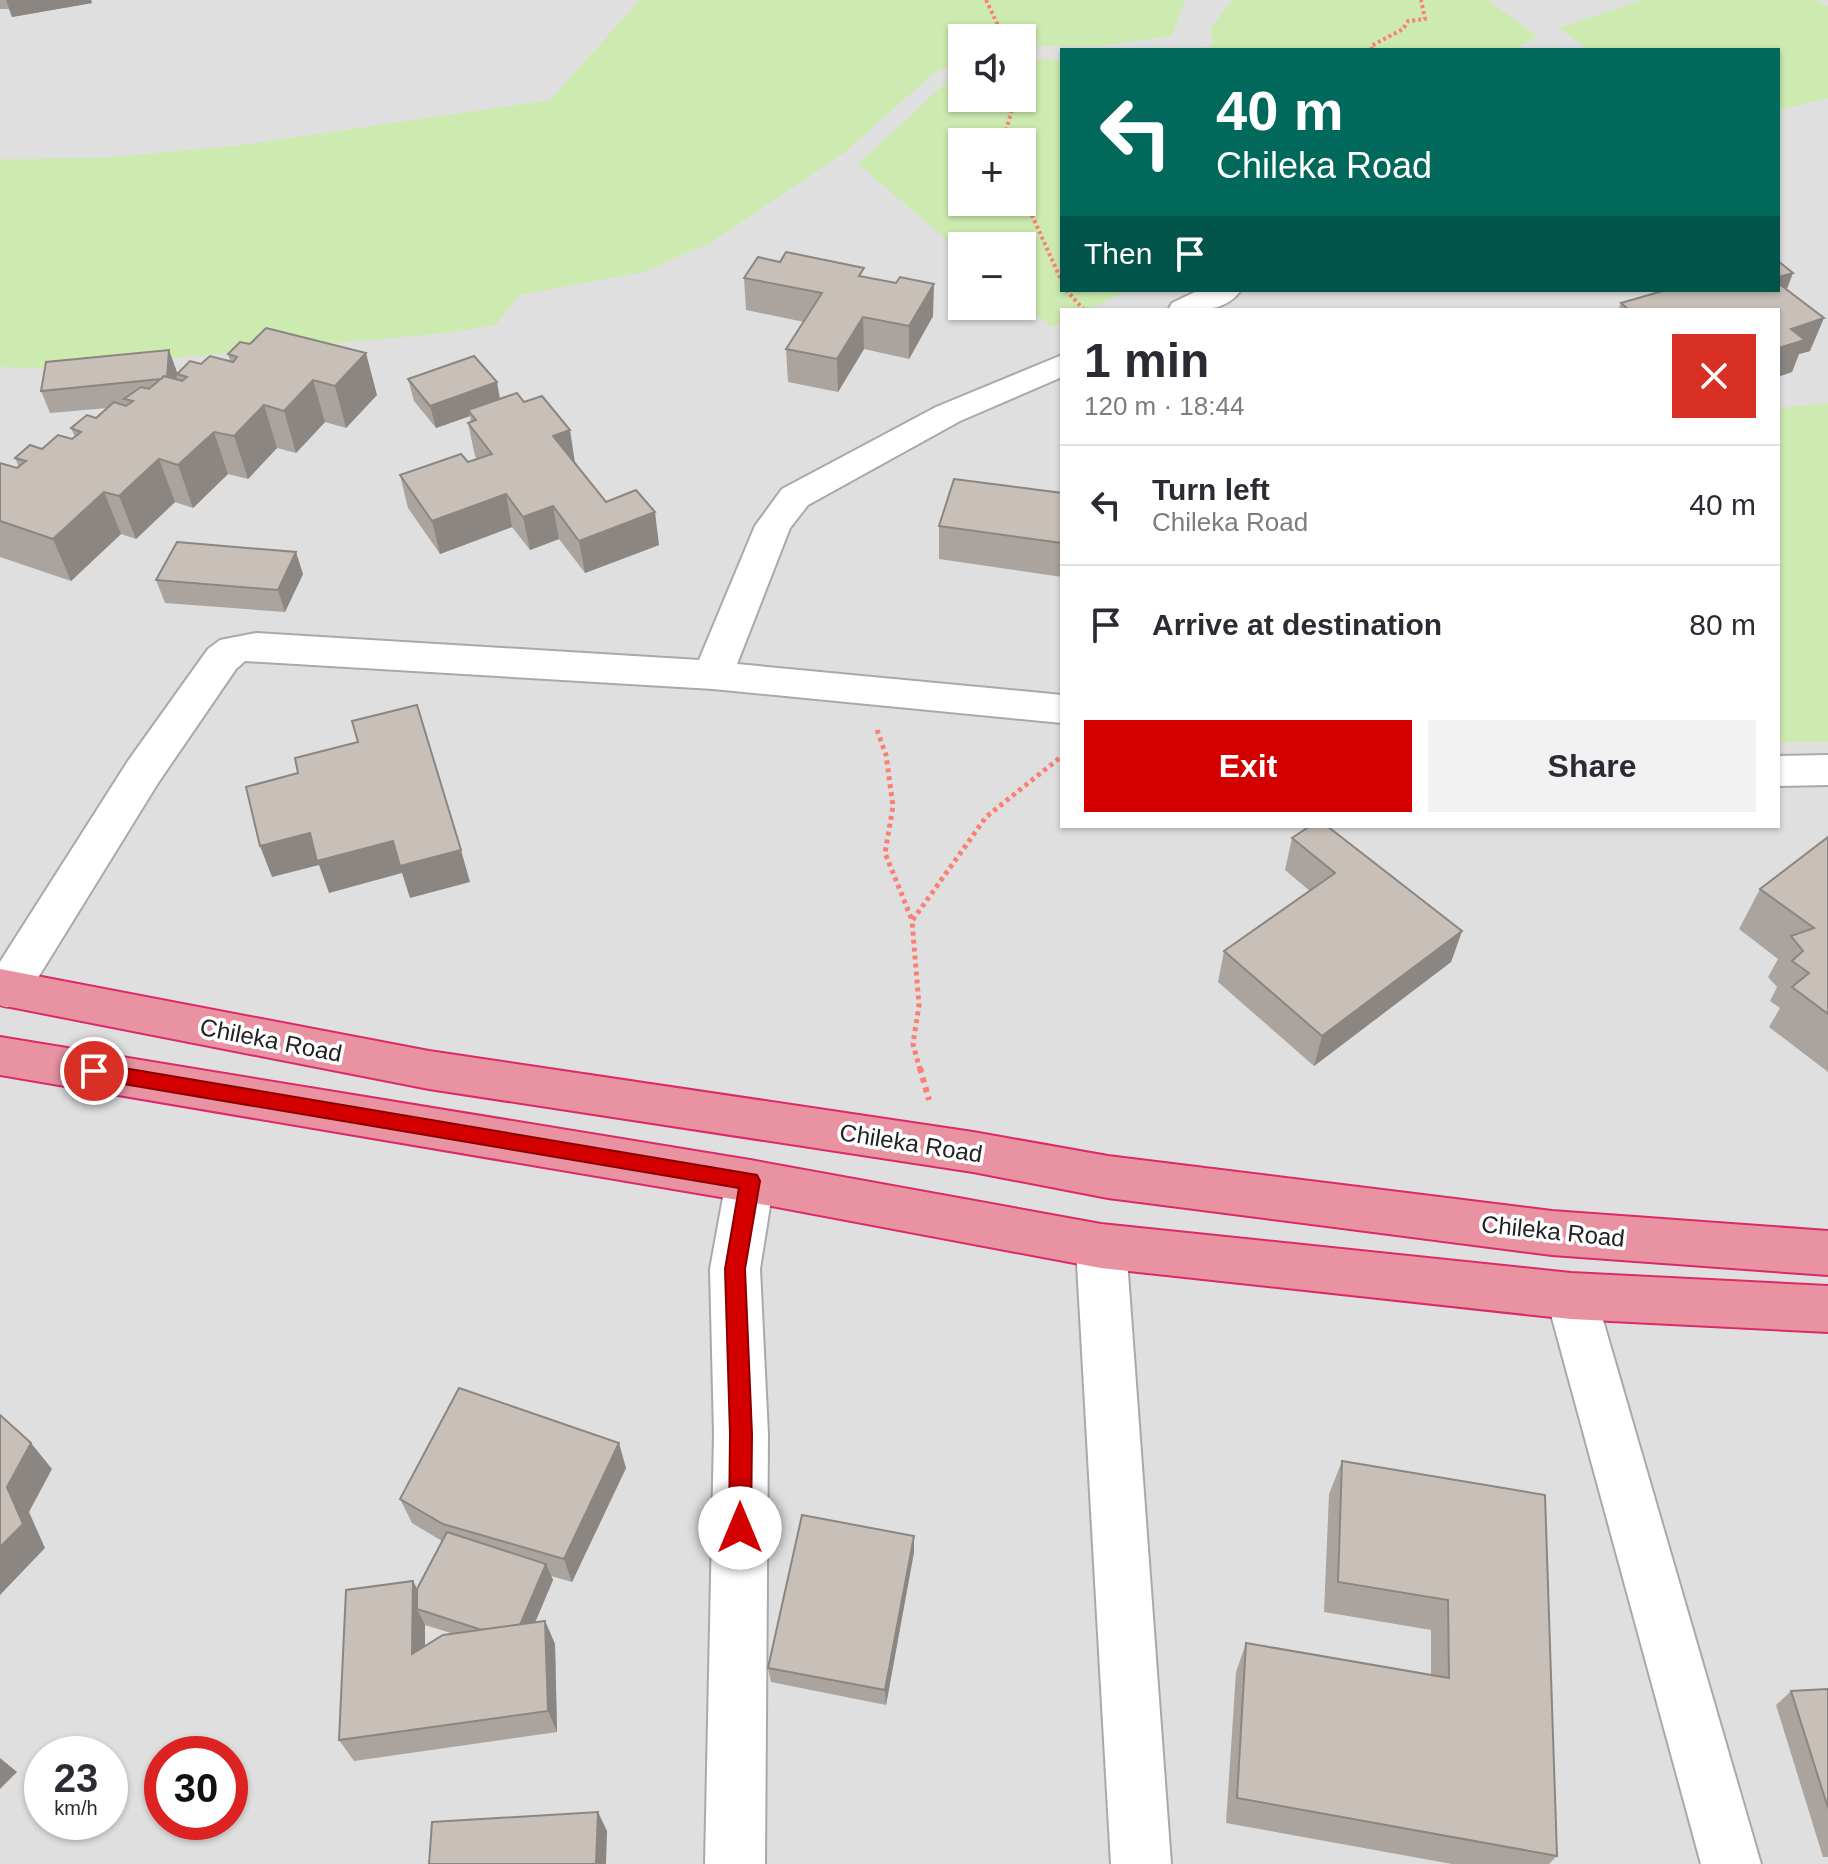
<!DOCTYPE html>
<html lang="en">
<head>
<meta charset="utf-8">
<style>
	:root { --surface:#fff; --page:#f2f2f3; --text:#2b2b33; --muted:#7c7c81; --line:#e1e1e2; --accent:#d40000 }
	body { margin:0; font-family:Helvetica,sans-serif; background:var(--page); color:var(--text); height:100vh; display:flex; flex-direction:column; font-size:30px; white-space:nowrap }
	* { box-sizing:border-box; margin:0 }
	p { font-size:26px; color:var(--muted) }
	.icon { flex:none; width:44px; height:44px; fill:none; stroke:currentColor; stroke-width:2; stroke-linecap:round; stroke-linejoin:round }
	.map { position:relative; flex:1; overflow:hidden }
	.sheet { position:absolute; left:1060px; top:308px; width:720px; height:520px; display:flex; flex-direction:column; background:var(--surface); border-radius:0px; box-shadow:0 2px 6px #0004 }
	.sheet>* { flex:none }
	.banner { position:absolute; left:1060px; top:48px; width:720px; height:244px; border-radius:0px; box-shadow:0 2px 6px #0004; background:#00695c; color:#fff; overflow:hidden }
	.tools { position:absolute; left:948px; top:24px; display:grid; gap:16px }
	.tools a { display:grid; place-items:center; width:88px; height:88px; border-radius:0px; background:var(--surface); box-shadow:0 2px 6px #0004; font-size:40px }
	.speed { position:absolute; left:24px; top:1736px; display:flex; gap:16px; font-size:40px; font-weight:700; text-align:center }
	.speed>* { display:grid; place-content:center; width:104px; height:104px; border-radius:50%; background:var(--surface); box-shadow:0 2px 6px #0004; line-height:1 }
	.speed small { font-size:20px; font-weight:400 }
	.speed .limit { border:12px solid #d22; background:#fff; color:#111 }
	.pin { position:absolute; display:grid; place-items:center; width:68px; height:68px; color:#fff; margin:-34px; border:4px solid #fff; border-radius:50%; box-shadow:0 2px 8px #0007 }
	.me { position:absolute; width:88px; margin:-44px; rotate:0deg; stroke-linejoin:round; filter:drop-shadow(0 0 6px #0008) }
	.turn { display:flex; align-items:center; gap:28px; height:168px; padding:0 24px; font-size:36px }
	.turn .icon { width:104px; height:104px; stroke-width:2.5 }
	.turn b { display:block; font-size:56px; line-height:68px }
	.then { display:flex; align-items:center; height:76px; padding:0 24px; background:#0003; gap:16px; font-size:30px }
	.round { display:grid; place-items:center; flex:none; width:84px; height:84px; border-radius:0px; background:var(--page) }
	.headline { display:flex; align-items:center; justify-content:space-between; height:136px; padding:0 24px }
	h1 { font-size:48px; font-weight:700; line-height:60px }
	.cta { display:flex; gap:16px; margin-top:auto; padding:16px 24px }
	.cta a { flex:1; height:92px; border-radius:0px; background:var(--accent); color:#fff; font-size:32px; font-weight:700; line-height:92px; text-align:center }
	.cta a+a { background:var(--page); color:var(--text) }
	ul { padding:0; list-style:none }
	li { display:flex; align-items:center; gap:24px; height:120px; padding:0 24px; border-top:2px solid var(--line) }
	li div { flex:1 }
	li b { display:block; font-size:30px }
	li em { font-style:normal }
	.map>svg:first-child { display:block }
</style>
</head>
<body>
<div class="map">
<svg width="1828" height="1864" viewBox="0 0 1828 1864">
	<rect width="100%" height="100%" fill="#f2efe9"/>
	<path fill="#e0dfdf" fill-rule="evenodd" d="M0,0h1828v1864h-1828zM962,38h60v60h-60zM1062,50h716v240h-716zM962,142h60v60h-60zM962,246h60v60h-60zM1062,310h716v516h-716zM42,1754h68v68h-68zM162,1754h68v68h-68z"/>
	<g fill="#cdebb0" fill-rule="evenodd">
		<polygon points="640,0 1185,0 1172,36 1101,46 1022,46 1022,38 962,38 962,63 936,71 845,152 710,243 644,272 519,295 496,325 447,333 56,369 0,367 0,159 102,158 242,145 550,100"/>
		<polygon points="1232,0 1488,0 1538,37 1512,50 1198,50 1213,45 1211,28"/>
		<polygon points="1642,0 1816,0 1828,7 1828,98 1778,110 1778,50 1589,50 1558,28"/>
		<path d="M1030,59l32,1v230h67l-42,20h-25v12l-11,5 -29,-24v-57h-60v7l-104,-89 94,-87 10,-2v23h60v-37zM1022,142v60h-60v-60z"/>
		<polygon points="1828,403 1828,742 1778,742 1778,408"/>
	</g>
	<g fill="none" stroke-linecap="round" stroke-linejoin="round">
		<defs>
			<g id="minor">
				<path d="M1199,290h42c-16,24 -48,20 -73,20l4,-7z"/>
				<polygon points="1062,355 1062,377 960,421 808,505 790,528 737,664 1062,695 1062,723 713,689 245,661 236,669 158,783 23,1002 7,1007 0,1005 0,962 128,761 208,649 220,640 256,633 699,660 755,526 782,489 936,407"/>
				<polygon points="1828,755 1828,785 1778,786 1778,756"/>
				<polygon points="750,1160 767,1166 774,1181 760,1269 768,1434 765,1864 705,1864 714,1434 710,1269 726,1181 733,1166"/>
				<polygon points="1101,1224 1119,1231 1126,1246 1171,1864 1111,1864 1076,1246 1083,1231"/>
				<polygon points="1571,1273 1589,1280 1596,1296 1761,1864 1701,1864 1546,1296 1553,1280"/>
			</g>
			<g id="highway">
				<polygon points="0,969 429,1051 973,1132 1108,1156 1552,1211 1828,1231 1828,1275 1552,1255 1108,1198 973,1172 429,1089 0,1005"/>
				<polygon points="0,1037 750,1160 1101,1224 1571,1273 1828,1286 1828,1332 1571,1319 1101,1268 750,1202 0,1075"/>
			</g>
		</defs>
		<use href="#minor" stroke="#a9a9a9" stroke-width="4"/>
		<use href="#highway" stroke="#dc2a67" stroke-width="4"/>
		<g stroke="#fa8072" stroke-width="4" stroke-dasharray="3 3" stroke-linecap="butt">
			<polyline points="986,0 1004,38"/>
			<polyline points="1372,50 1371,46 1403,29 1408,21 1425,19 1421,0"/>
			<polyline points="1003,142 1015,98"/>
			<polyline points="1022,193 1062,282"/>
			<polyline points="1066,290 1084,310"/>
		</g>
		<g stroke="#fa8072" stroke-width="5" stroke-dasharray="4 4" stroke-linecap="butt">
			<polyline points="877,730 886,755 893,806 885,853 912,920"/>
			<polyline points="920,1070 913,1044 919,1005 912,921 986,817 1062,756"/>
		</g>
		<polyline stroke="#fa8072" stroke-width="6" stroke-dasharray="5 5" stroke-linecap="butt" points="920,1068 929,1100"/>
		<use href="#minor" fill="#fff" fill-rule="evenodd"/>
		<use href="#highway" fill="#e892a2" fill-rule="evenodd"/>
	</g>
	<g fill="#aba49e" fill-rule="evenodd">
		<polygon points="0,0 91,0 92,3 12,17 9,9 0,9"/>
		<polygon points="864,277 933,316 909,359 864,349 838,392 788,382 786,349 804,322 746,310 744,278"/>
		<polygon points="1787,290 1810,351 1799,354 1792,372 1778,310 1618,310 1621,303"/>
		<polygon points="228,354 377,395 346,428 325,422 296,453 277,448 248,479 228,474 193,508 175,502 136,539 121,534 71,581 0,557 0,463 17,468 19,467 15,458 72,439 75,437 71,428 96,418 108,408 50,413 41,391 177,372 177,374 201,364 230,361"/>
		<polygon points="408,379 500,399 575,463 606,502 659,545 585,573 559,539 530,550 512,527 440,554 408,508 400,475 468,462 477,459 475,456 468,423 471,422 470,416 436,428 414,401"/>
		<polygon points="1062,493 1062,577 939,559 939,526"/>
		<polygon points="303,574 285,612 165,603 156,580"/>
		<polygon points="1828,837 1828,1072 1769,1027 1780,1008 1770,1001 1777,987 1768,977 1778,959 1739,929 1760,889"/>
		<polygon points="1292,838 1462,931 1451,962 1314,1066 1218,982 1224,951 1310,891 1285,870"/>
		<polygon points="1342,1461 1545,1495 1557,1856 1549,1864 1452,1864 1226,1823 1236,1672 1246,1643 1431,1675 1431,1630 1324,1612 1329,1494"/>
		<path d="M626,1468l-54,114 -21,-6 2,4 -18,43 10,-2 10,23 2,88 -203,29 -15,-21 74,-159 4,8 25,-48 -30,-18 -12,-24zM425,1625l29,9 -29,12z"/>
		<polygon points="914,1552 886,1705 771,1682 768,1668"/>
		<polygon points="1828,1689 1828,1857 1823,1857 1776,1705 1791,1691"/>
	</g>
	<g fill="#8b8681">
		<polygon points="6,0 91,0 92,3 12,17"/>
		<polygon points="1793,273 1781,305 1778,290 1778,277"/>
		<polygon points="934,284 933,316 909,359 909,326"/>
		<polygon points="863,317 864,349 838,392 837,359"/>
		<polygon points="1824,318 1810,351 1799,354 1792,372 1778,377 1778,348 1791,329"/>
		<polygon points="169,350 177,372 175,401 167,378"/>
		<polygon points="366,353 377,395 346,428 335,386"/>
		<polygon points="313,380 325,422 296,453 284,411"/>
		<polygon points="497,382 501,404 468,410 470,416 436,428 430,406"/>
		<polygon points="264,405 277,448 248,479 234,436"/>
		<polygon points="570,430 575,463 553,436"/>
		<polygon points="214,432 228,474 193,508 178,465"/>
		<polygon points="159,459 175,502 136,539 119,496"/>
		<polygon points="104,492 121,534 71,581 53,539"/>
		<polygon points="506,494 512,527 440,554 432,521"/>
		<polygon points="553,506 559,539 530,550 523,517"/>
		<polygon points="655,512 659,545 585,573 579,541"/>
		<polygon points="296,552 303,574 285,612 278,590"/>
		<polygon points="310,833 393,841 461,850 470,882 410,898 402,873 329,893 319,865 272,877 260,846"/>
		<polygon points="1462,931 1451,962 1314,1066 1322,1036"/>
		<polygon points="31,1443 52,1469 29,1512 45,1548 0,1595 0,1547 7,1487"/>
		<polygon points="619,1443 626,1468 572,1582 564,1559"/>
		<polygon points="914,1536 914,1552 886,1705 885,1690"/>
		<polygon points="546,1564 553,1580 524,1648 517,1633"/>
		<polygon points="413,1581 425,1604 417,1609 425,1625 425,1676 412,1654"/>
		<polygon points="545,1621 555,1644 557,1732 548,1711"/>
		<polygon points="0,1758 17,1772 0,1789"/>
		<polygon points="598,1812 607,1831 606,1864 596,1864"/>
	</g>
	<g fill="#c7bfb8" stroke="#8b8681" stroke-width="2">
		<polygon points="786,252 864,268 859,276 896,283 900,277 934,284 909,326 863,317 837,359 786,349 822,293 744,278 758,257 780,262"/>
		<polygon points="1778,261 1793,273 1778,277"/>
		<polygon points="1778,283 1824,318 1791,329 1805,340 1778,348 1778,310 1629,310 1621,303 1666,290 1778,290"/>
		<polygon points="266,328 366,353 335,386 313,380 284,411 264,405 234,436 214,432 178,465 159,459 119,496 104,492 53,539 0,521 0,463 17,468 26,461 15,458 30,445 42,449 58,435 72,439 81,432 71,428 87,415 96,418 114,402 126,406 133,401 124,399 141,387 149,389 164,376 182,381 187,377 177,374 190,361 201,364 210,356 233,362 237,357 228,354 240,342 250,344"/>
		<polygon points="169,350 167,377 164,376 161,379 41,391 46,362"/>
		<polygon points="474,356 497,382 430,406 408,379"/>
		<polygon points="517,393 524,402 542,396 570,430 553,436 606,502 636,490 655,512 579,541 553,506 523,517 506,494 432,521 400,475 461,454 468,462 492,454 468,423 476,420 468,410"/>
		<polygon points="954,479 1062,493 1062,543 939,526"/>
		<polygon points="177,542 296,552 278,590 156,580"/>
		<polygon points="417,705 461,850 400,866 393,841 317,861 310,833 260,846 246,787 298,773 295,758 358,742 352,721"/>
		<polygon points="1310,826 1327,826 1462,931 1322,1036 1224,951 1335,873 1292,838"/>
		<polygon points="1828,837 1828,1014 1792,987 1809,973 1792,961 1803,951 1791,936 1814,928 1760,889"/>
		<polygon points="459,1388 619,1443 564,1559 443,1524 400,1499"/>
		<polygon points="0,1415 31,1443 7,1487 23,1524 0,1547"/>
		<polygon points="1342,1461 1545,1495 1557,1856 1237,1798 1246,1643 1449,1678 1448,1600 1338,1582"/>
		<polygon points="802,1515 914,1536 885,1690 768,1668"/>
		<polygon points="447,1532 546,1564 520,1625 482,1630 417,1609 417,1589"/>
		<polygon points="413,1581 412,1654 443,1635 545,1621 548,1711 339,1740 346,1590"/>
		<polygon points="1828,1689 1828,1808 1791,1691"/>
		<polygon points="598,1812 596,1864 429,1864 432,1822"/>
	</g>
	<polygon fill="#d40000" stroke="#8a0000" stroke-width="2" points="94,1063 757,1175 760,1181 745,1269 752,1434 751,1528 748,1536 740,1539 732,1536 729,1528 730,1434 725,1269 739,1188 94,1079 87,1077 84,1071 87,1066"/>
	<g text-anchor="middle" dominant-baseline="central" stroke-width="7" stroke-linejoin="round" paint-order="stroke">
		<g font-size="24" fill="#222" stroke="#fff">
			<text transform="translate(271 1040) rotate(11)">Chileka Road</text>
			<text transform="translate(911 1143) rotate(9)">Chileka Road</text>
			<text transform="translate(1553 1231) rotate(6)">Chileka Road</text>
		</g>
	</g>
</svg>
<div class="tools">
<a><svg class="icon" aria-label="sound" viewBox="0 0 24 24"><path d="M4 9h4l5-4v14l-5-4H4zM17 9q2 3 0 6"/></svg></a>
<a>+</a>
<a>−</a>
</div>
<div class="speed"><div>23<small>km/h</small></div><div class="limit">30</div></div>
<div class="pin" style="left:94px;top:1071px;background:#d93025"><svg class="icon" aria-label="arrive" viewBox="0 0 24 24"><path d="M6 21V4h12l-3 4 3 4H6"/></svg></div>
<svg class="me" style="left:740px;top:1528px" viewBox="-20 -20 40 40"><circle r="19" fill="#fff"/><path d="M0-13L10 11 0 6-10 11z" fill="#d40000"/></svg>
<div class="banner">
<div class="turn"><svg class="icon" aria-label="left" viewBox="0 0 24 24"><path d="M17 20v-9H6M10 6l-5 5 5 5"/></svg><div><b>40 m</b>Chileka Road</div></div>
<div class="then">Then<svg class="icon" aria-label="arrive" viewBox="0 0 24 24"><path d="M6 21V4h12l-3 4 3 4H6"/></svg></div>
</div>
<section class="sheet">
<div class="headline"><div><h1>1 min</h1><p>120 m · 18:44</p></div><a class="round" style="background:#d93025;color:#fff"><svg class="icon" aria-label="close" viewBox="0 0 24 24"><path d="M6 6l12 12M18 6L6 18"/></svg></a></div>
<ul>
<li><svg class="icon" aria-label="left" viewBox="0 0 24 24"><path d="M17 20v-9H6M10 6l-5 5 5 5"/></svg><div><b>Turn left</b><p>Chileka Road</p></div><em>40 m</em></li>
<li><svg class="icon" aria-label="arrive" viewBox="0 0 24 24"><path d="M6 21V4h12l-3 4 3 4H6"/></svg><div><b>Arrive at destination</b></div><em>80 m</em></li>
</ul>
<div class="cta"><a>Exit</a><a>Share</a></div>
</section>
</div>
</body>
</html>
